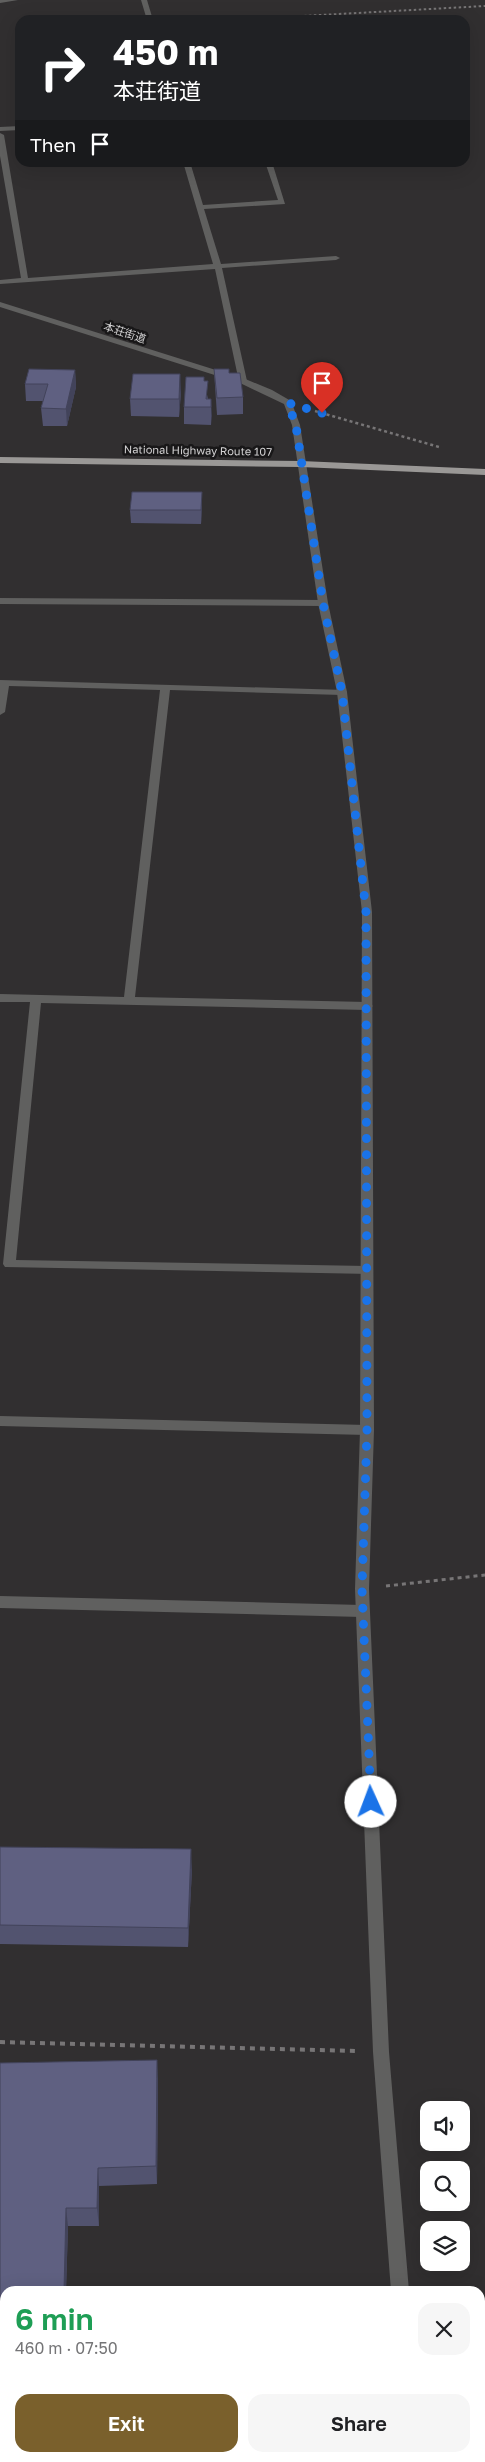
<!DOCTYPE html>
<html lang="en">
<head>
<meta charset="utf-8">
<style>
	:root { --surface:#fff; --page:#f6f6f6; --text:#202124; --muted:#757577; --accent:#7a602c }
	body { margin:0; font-family:"Golos Text","Noto Sans JP",sans-serif; background:var(--page); color:var(--text); height:100vh; display:flex; flex-direction:column; font-size:19px; white-space:nowrap }
	* { box-sizing:border-box; margin:0 }
	p { font-size:16px; color:var(--muted) }
	.icon { flex:none; width:28px; height:28px; fill:none; stroke:currentColor; stroke-width:2; stroke-linecap:round; stroke-linejoin:round }
	.map { position:relative; flex:1; overflow:hidden }
	.details { position:absolute; left:0px; top:2286px; width:485px; height:176px; display:flex; flex-direction:column; background:var(--surface); border-radius:15px 15px 0 0; box-shadow:0 5px 20px #0002 }
	.details>* { flex:none }
	.top-card { position:absolute; left:15px; top:15px; width:455px; height:152px; border-radius:15px; box-shadow:0 5px 20px #0002; background:#202124; color:#fff; overflow:hidden }
	.tools { position:absolute; left:420px; top:2101px; display:grid; gap:10px }
	.tools a { display:grid; place-items:center; width:50px; height:50px; border-radius:10px; background:var(--surface); box-shadow:0 5px 20px #0002; font-size:25px }
	.pin { position:absolute; display:grid; place-items:center; width:42px; height:42px; color:#fff; margin:-51px -21px; border-radius:50% 50% 50% 0; rotate:-45deg; box-shadow:0 0 5px #0007 }
	.pin .icon { rotate:45deg }
	.me { position:absolute; width:55px; margin:-28px; rotate:358deg; stroke-linejoin:round; filter:drop-shadow(0 0 4px #0008) }
	.turn { display:flex; align-items:center; gap:18px; height:105px; padding:0 15px; font-size:22px }
	.turn .icon { width:65px; height:65px; stroke-width:2.5 }
	.turn b { display:block; font-size:35px; line-height:42px }
	.then { display:flex; align-items:center; height:48px; padding:0 15px; background:#0003; gap:10px; font-size:19px }
	.round { display:grid; place-items:center; flex:none; width:52px; height:52px; border-radius:15px; background:var(--page) }
	.overview { display:flex; align-items:center; justify-content:space-between; height:85px; padding:0 15px }
	h1 { font-size:30px; font-weight:600; line-height:38px; color:#1e9e55 }
	.cta { display:flex; gap:10px; margin-top:auto; padding:10px 15px }
	.cta a { flex:1; height:58px; border-radius:15px; background:var(--accent); color:#fff; font-size:20px; font-weight:600; line-height:58px; text-align:center }
	.cta a+a { background:var(--page); color:var(--text) }
	.map>svg:first-child { display:block }
</style>
</head>
<body>
<div class="map">
<svg width="485" height="2462" viewBox="0 0 485 2462">
	<rect width="100%" height="100%" fill="#312f30"/>
	<g fill="none" stroke-linecap="round" stroke-linejoin="round">
		<polyline stroke="#777576" stroke-width="2" stroke-dasharray="2.5 2.5" stroke-linecap="butt" points="229,20 485,6"/>
		<polyline stroke="#777576" stroke-width="2.5" stroke-dasharray="3 3" stroke-linecap="butt" points="315,411 439,447"/>
		<polyline stroke="#777576" stroke-width="3" stroke-dasharray="4 4" stroke-linecap="butt" points="386,1586 485,1575"/>
		<polyline stroke="#777576" stroke-width="4" stroke-dasharray="5 5" stroke-linecap="butt" points="0,2042 356,2051"/>
		<g fill="#60605f" fill-rule="evenodd">
			<polygon points="0,0 18,0 0,3"/>
			<polygon points="141,0 147,0 153,20 147,20"/>
			<polygon points="20,126 20,130 0,131 0,127"/>
			<polygon points="0,133 4,135 28,278 213,264 183,162 190,162 203,205 278,200 265,162 272,162 285,204 204,209 221,264 336,256 340,258 336,260 222,268 247,381 243,384 0,307 0,302 238,377 215,269 0,284 0,280 21,278 0,156"/>
			<polygon points="0,598 323,600 328,603 323,606 0,604"/>
			<polygon points="0,680 345,690 347,692 342,695 170,690 135,997 367,1002 373,1006 367,1010 41,1003 16,1260 367,1266 371,1268 373,1271 371,1274 5,1267 3,1264 30,1002 0,1002 0,994 124,997 160,690 9,686 5,712 0,715"/>
			<polygon points="0,1416 367,1425 372,1426 374,1430 372,1434 367,1435 0,1426"/>
			<polygon points="0,1596 362,1605 367,1607 369,1611 367,1615 362,1617 0,1608"/>
		</g>
		<g fill="#60605f" fill-rule="evenodd">
			<polygon points="243,378 272,390 291,401 300,425 328,603 347,692 372,912 374,1430 369,1589 389,2052 409,2291 391,2291 373,2052 355,1589 360,1430 362,912 337,692 318,603 292,425 284,404 240,383 239,381"/>
			<rect x="405" y="2458" width="18" height="4"/>
		</g>
		<polygon fill="#9a9896" fill-rule="evenodd" points="0,457 301,461 485,469 485,475 301,467 0,463"/>
	</g>
	<g fill="#52536f">
		<polygon points="214,369 229,373 243,397 243,414 217,415 215,386"/>
		<polygon points="75,370 76,387 67,426 43,426 41,408 43,401 26,401 25,384"/>
		<polygon points="204,381 208,399 211,399 211,425 184,424 184,407"/>
		<polygon points="181,392 179,417 131,416 130,399"/>
		<polygon points="202,506 201,524 131,523 130,510"/>
		<polygon points="0,1847 192,1869 188,1947 0,1944"/>
		<polygon points="0,2063 158,2078 157,2184 99,2186 99,2226 68,2226 66,2291 5,2291 5,2332 0,2332"/>
	</g>
	<g fill="#42435a">
		<polygon points="75,370 76,387 67,426 66,409"/>
		<polygon points="180,374 181,392 179,417 179,399"/>
		<polygon points="211,399 212,416 211,425"/>
		<polygon points="202,492 202,506 201,524 201,510"/>
		<polygon points="191,1849 192,1869 188,1947 188,1928"/>
		<polygon points="157,2060 158,2078 157,2184 156,2166"/>
		<polygon points="98,2168 99,2186 99,2226 97,2208"/>
		<polygon points="66,2208 68,2226 66,2291 64,2291"/>
	</g>
	<g fill="#5f6081" stroke="#42435a">
		<polygon points="29,369 75,370 66,409 41,408 48,384 25,384"/>
		<polygon points="214,369 229,369 229,373 240,373 243,397 217,398"/>
		<polygon points="133,374 180,374 179,399 130,399"/>
		<polygon points="186,377 204,377 204,381 208,381 206,399 211,399 211,407 184,407"/>
		<polygon points="132,492 202,492 201,510 130,510"/>
		<polygon points="0,1847 191,1849 188,1928 0,1925"/>
		<polygon points="157,2060 156,2166 98,2168 97,2208 66,2208 64,2291 5,2291 5,2315 0,2315 0,2063"/>
	</g>
	<g fill="none" stroke-linecap="round" stroke-linejoin="round">
		<polyline stroke="#1a73e8" stroke-width="9" stroke-dasharray="0 16.2" points="322,413 288,403 296,426 323,603 342,692 366,912 367,1430 362,1589 371,1802"/>
	</g>
	<g text-anchor="middle" dominant-baseline="central" stroke-width="5" stroke-linejoin="round" paint-order="stroke">
		<g font-size="11" fill="#d3d2d3" stroke="#181718">
			<text transform="translate(125 332) rotate(18)">本荘街道</text>
			<text transform="translate(198 450) rotate(1)">National Highway Route 107</text>
		</g>
	</g>
</svg>
<div class="tools">
<a><svg class="icon" aria-label="sound" viewBox="0 0 24 24"><path d="M4 9h4l5-4v14l-5-4H4zM17 9q2 3 0 6"/></svg></a>
<a><svg class="icon" aria-label="search" viewBox="0 0 24 24"><circle cx="10" cy="10" r="6"/><path d="M15 15l6 6"/></svg></a>
<a><svg class="icon" aria-label="layers" viewBox="0 0 24 24"><path d="M12 4l9 5-9 5-9-5zM3 14l9 5 9-5"/></svg></a>
</div>
<div class="pin" style="left:322px;top:413px;background:#d93025"><svg class="icon" aria-label="arrive" viewBox="0 0 24 24"><path d="M6 21V4h12l-3 4 3 4H6"/></svg></div>
<svg class="me" style="left:371px;top:1802px" viewBox="-20 -20 40 40"><circle r="19" fill="#fff"/><path d="M0-13L10 11 0 6-10 11z" fill="#1a73e8"/></svg>
<div class="top-card">
<div class="turn"><svg class="icon" aria-label="right" viewBox="0 0 24 24"><path d="M7 20v-9h11M14 6l5 5-5 5"/></svg><div><b>450 m</b>本荘街道</div></div>
<div class="then">Then<svg class="icon" aria-label="arrive" viewBox="0 0 24 24"><path d="M6 21V4h12l-3 4 3 4H6"/></svg></div>
</div>
<section class="details">
<div class="overview"><div><h1>6 min</h1><p>460 m · 07:50</p></div><a class="round"><svg class="icon" aria-label="close" viewBox="0 0 24 24"><path d="M6 6l12 12M18 6L6 18"/></svg></a></div>
<div class="cta"><a>Exit</a><a>Share</a></div>
</section>
</div>
</body>
</html>
